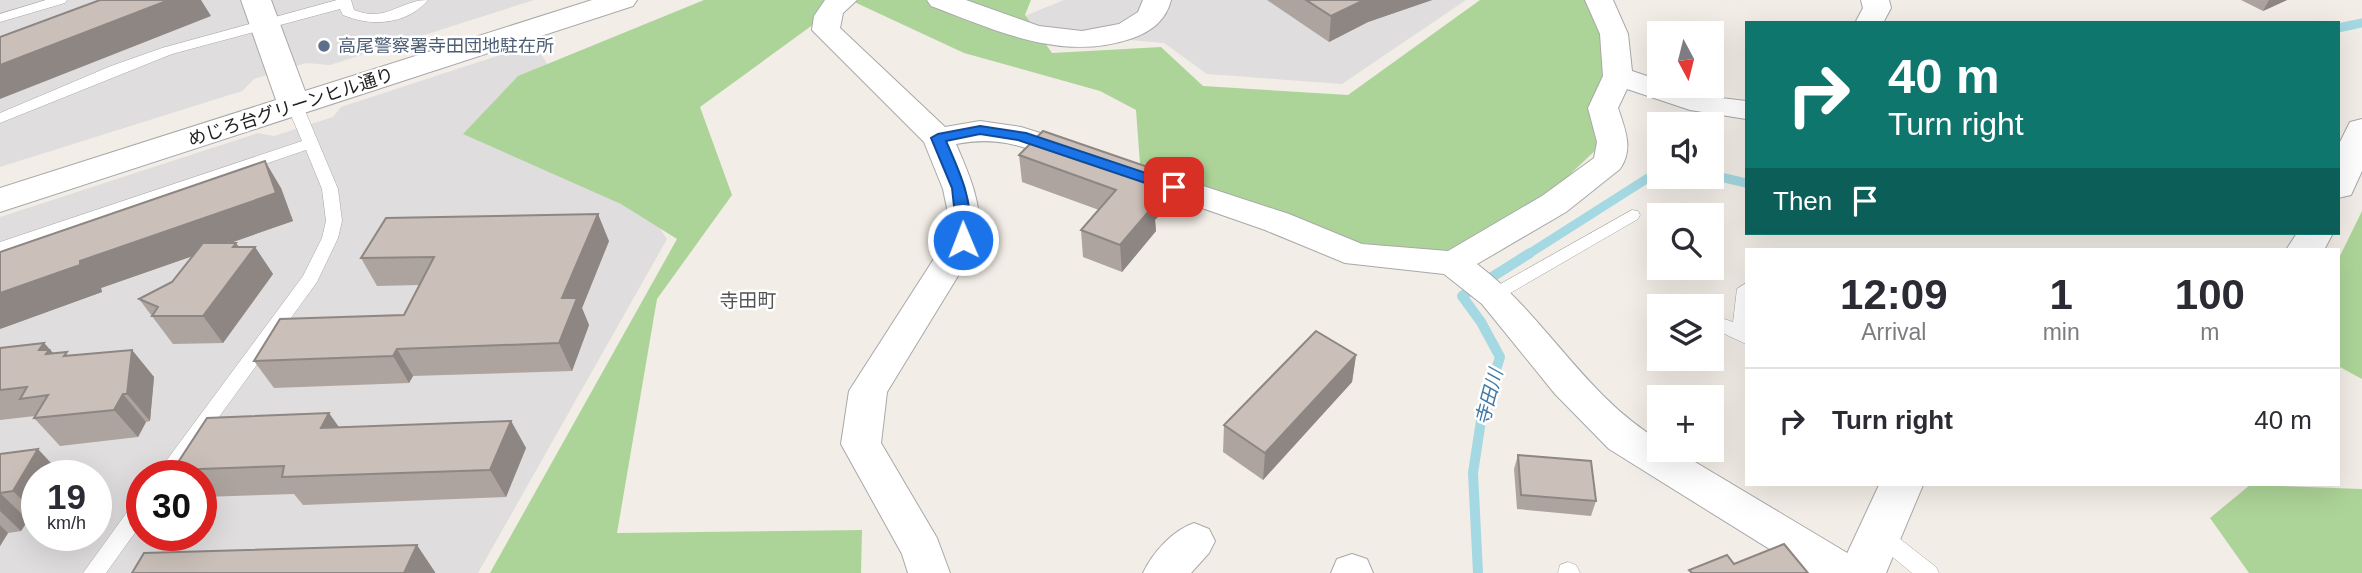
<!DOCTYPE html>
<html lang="en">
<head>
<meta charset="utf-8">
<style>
	:root { --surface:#fff; --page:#f7f7f7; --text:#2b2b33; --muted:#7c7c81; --line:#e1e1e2 }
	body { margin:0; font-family:Helvetica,"Noto Sans JP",sans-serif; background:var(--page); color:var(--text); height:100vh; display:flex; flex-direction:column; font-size:26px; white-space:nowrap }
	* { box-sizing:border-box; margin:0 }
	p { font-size:23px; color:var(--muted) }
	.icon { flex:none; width:38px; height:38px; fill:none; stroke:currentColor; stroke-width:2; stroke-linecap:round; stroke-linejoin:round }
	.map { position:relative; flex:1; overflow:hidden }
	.side { position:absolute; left:1745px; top:248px; width:595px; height:238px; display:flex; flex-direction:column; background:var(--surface); border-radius:0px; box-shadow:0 7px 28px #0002 }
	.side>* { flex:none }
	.guide { position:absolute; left:1745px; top:21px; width:595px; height:214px; border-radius:0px; box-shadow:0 7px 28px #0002; background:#0f766e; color:#fff; overflow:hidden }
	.needle { width:46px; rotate:173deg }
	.controls { position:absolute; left:1647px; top:21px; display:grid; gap:14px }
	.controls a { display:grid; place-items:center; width:77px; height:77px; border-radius:0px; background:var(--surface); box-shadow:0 7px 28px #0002; font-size:35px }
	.speed { position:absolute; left:21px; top:460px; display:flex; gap:14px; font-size:35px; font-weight:700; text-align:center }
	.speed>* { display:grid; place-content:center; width:91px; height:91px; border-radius:50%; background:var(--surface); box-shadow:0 7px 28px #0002; line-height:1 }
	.speed small { font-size:18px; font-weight:400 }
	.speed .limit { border:10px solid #d22; background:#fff; color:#111 }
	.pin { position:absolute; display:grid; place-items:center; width:60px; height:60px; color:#fff; margin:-30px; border-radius:14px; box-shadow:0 4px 10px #0006 }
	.me { position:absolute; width:77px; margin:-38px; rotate:359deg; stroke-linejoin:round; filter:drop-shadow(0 0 5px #0008) }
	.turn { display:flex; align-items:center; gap:24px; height:147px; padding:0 28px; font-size:32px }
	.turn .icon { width:91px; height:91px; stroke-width:2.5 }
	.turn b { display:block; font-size:49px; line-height:60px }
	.then { display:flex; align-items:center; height:66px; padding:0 28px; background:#0003; gap:14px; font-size:26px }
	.eta { display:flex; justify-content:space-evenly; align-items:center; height:119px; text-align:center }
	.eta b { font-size:42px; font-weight:700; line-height:49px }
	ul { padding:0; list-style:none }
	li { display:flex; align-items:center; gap:21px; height:105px; padding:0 28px; border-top:2px solid var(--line) }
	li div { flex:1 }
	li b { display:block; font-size:26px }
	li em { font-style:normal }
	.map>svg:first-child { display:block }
</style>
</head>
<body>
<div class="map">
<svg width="2362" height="573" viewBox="0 0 2362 573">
	<rect width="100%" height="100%" fill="#f2ede6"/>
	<g fill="#dfddde" fill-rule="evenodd">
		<polygon points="0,0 534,0 330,65 306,63 254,79 242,91 0,167"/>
		<polygon points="1064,0 1466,0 1342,84 1207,74 1164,43 1061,34 1015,20"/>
		<path d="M534,44l133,195 -189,334h-478v-356l258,-84 16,3 59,-19 8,-10zM37,476h59v60h-59zM142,476h59v60h-59z"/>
	</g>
	<g fill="#add498">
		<polygon points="704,0 847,0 700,107 732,195 657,299 617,533 862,530 861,573 490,573 677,239 621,204 463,134 518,76"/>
		<path d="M850,0h181l-6,15 27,38 109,-6 42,39 145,9 132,-95h110c26,53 17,89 11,145l-60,57 -86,51 -94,-10 -221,-79 -4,-54 -36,-19 -136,-38z"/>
		<polygon points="2362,211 2362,379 2338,366 2338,260"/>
		<polygon points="2250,485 2362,489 2362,573 2249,573 2210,518"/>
	</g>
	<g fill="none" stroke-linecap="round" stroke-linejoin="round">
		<g stroke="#a4d8e2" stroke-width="9">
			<polyline points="2338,28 2362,23"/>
			<polyline points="1712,175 1746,183"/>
			<polyline points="1527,255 1659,171"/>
		</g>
		<polyline stroke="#a4d8e2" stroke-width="10" points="1478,573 1473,473 1482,414 1500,357 1481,322 1462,296 1530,253"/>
		<defs>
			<g id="service">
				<polygon points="46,0 67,0 65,3 0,22 0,14"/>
				<path d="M337,0h14l3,10c32,13 46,-10 74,-10 -21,25 -57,27 -85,15l-3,-6 -168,45 -172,69v-10l111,-47 51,-18z"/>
				<polygon points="295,101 303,106 338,189 342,221 338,238 317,282 176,476 155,476 303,276 322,238 326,221 322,189 306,150 0,254 0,242 302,141 287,106"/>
				<polygon points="1632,210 1638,211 1640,215 1638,219 1500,299 1488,299 1485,295 1488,291"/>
				<polygon points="1746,283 1746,344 1712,328 1712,315 1733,322 1737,289"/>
				<polygon points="142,499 142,523 106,573 83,573 135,501"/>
				<polygon points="1879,525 1886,528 1936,567 1939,573 1912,573 1872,540 1869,534 1872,528"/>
				<polygon points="1568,562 1576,565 1580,573 1558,573 1560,565"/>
			</g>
			<g id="minor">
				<path d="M825,0h32l-14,13 -3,15 105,99 35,-6 41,6 67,21 5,7 -5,7c-24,6 -49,-12 -73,-17 -20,-5 -38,-5 -59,-1 15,35 25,57 24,96l-93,152 -6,51 56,95 13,35h-42l-6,-19 -61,-110 8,-53 97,-151 2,-27 -5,-24 -19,-47 -112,-112 2,-14z"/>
				<path d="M927,0h39l73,26 43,5 37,-7 19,-12 5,-12h28c-5,21 -22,33 -41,39 -69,23 -135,-9 -199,-33z"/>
				<path d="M1585,0h28l15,34 4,37 27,9v6h17l29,10 41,5v18l-56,-9 -63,-21 -9,19c7,21 16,41 2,61l-54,43 -89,52c68,51 108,132 182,176v10h16l184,110 6,13h-57l-199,-124 -54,-55 -73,-90 -38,-30 -99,-11 -80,-33 -149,-52 -5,-7 5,-7 11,-3 162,53 73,30 86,7 94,-55 52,-38 3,-16 -9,-34 15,-32 -3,-42z"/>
				<polygon points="1861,0 1889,0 1891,8 1883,23 1855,23 1863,8"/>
				<path d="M1194,523l15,6 6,12 -6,12 -18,20h-48c10,-21 29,-42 51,-50z"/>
				<polygon points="1352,554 1367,559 1373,573 1331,573 1337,559"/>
			</g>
			<g id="tertiary">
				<polygon points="241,0 271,0 305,91 592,0 637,0 633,6 0,212 0,188 276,100"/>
				<polygon points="2362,119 2362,171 2351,195 2338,198 2338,146 2350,122"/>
				<polygon points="2297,233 2333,233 2324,250 2286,250"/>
				<polygon points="1879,485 1923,485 1886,573 1838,573"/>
			</g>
		</defs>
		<use href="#service" stroke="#a8a8a8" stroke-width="1"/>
		<use href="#minor" stroke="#a8a8a8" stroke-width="2"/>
		<use href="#tertiary" stroke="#a8a8a8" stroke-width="2"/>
		<use href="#service" fill="#fff" fill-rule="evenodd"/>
		<use href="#minor" fill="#fff" fill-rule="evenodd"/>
		<use href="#tertiary" fill="#fff" fill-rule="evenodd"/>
	</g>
	<g fill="#aea49f">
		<polygon points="1267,0 1432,0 1368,22 1329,42"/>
		<polygon points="2241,0 2287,0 2263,11"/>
		<polygon points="1019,155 1171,175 1171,202 1155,220 1156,231 1122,272 1083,257 1081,230 1099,210 1022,182"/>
		<polygon points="281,188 293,221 230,243 236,243 239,247 255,247 273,274 223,343 173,344 139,299 172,282 193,256 101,288 102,292 0,329"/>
		<polygon points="609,241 582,308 589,325 572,371 413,376 409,383 274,388 254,361 404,315 419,285 377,286 361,258"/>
		<polygon points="44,343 53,353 70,355 132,350 154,377 150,421 146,422 138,437 60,446 34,418 35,416 0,420 0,348"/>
		<polygon points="1356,355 1352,382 1263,480 1223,452 1224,425"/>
		<polygon points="511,421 526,448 506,497 303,505 294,494 201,497 201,476 178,476 173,470 339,427"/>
		<polygon points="0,454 37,476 37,519 28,520 21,531 8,533 0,546"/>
		<polygon points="1518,455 1596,501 1591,516 1517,509 1514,469"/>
	</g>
	<g fill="#8d8682">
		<polygon points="169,0 201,0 211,16 0,99 0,65"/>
		<polygon points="1364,0 1432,0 1368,22 1329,42 1331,16"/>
		<polygon points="2269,0 2287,0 2263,11"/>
		<polygon points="265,161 281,188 293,221 101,288 102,292 0,329 0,293"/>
		<polygon points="1171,175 1171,202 1155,220 1156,231 1122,272 1120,245 1148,202"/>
		<polygon points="598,214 609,241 582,308 589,325 572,371 559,343 562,298"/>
		<polygon points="236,243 246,258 255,247 273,274 223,343 203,316 233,247"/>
		<polygon points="44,343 68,370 39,350"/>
		<polygon points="397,349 413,376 409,383 393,356"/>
		<polygon points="132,350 154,377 150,421 127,394"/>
		<polygon points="1356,355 1352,382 1263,480 1265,453"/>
		<polygon points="123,394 146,422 138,437 114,410"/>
		<polygon points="329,413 348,440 321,428"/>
		<polygon points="511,421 526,448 506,497 490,470"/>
		<polygon points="38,449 63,476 37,476 37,515 13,491"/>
		<polygon points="0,493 28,520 21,531 0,511"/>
		<polygon points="0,525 8,533 0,546"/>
		<polygon points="417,545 435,572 435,573 404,573"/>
	</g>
	<g fill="#cabfb9" stroke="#8d8682" stroke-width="2">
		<polygon points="100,0 169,0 0,65 0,37"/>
		<polygon points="1306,0 1364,0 1331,16"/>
		<polygon points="1043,131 1171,175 1148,202 1155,204 1120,245 1081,230 1116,190 1019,155"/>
		<polygon points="265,161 276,193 80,261 80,265 0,293 0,252"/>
		<polygon points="598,214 562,298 577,298 559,343 397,349 393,356 254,361 280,319 404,315 434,257 361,258 386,218"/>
		<polygon points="203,243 236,243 233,247 255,247 203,316 152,316 158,307 139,299 172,282"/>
		<polygon points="1316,331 1356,355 1265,453 1224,425"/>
		<polygon points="44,343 39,350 49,350 46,354 67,352 64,356 132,350 127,394 123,394 114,410 34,418 48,395 20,399 27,387 0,390 0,348"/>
		<polygon points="329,413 321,428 511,421 490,470 282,477 284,466 173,470 207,418"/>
		<polygon points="38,449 13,491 0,493 0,454"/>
		<polygon points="1518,455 1591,461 1596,501 1521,495"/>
		<polygon points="1784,544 1808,573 1692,573 1689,570 1727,555 1734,564"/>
		<polygon points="417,545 404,573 132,573 144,553"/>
	</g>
	<path fill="#1a73e8" stroke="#114b97" stroke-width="2" d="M980,126l46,7 153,51 3,3 -3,4h-10l-151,-51 -38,-6 -34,7c16,36 26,58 25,99l-2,3h-11l-6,-55 -21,-50 7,-4z"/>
	<circle fill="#5c6f8a" stroke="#fff" stroke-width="2.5" cx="324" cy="46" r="7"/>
	<g text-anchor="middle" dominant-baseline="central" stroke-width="5" stroke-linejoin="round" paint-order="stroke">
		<g font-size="18" fill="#4e5e75" stroke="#fff" text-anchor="start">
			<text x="338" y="46">高尾警察署寺田団地駐在所</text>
		</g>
		<g font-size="18" fill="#212121" stroke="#fff">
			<text transform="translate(291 107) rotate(-18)">めじろ台グリーンヒル通り</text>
		</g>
		<g font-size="19" fill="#545454" stroke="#fff">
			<text x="748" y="300">寺田町</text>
		</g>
		<g font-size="19" font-style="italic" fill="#3f7aa8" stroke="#fff">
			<text transform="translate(1489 397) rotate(-75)">寺田川</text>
		</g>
	</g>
</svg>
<div class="controls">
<a><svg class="needle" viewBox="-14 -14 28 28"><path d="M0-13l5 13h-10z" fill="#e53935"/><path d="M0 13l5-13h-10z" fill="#7c7c81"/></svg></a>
<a><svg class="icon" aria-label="sound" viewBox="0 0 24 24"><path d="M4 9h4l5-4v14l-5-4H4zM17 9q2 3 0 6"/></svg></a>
<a><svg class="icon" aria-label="search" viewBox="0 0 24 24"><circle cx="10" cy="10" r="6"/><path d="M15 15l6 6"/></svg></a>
<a><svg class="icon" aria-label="layers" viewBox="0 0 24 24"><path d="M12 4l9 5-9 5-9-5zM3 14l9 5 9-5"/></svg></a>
<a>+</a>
</div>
<div class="speed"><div>19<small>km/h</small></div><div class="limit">30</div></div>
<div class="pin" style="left:1174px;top:187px;background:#d93025"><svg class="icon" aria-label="arrive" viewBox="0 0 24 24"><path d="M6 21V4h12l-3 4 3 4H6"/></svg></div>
<svg class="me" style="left:963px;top:240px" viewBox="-20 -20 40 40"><circle r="17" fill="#1a73e8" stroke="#fff" stroke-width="3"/><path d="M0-11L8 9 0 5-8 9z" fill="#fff"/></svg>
<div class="guide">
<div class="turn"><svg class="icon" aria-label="right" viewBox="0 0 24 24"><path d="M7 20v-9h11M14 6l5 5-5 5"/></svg><div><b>40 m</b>Turn right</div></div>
<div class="then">Then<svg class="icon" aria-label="arrive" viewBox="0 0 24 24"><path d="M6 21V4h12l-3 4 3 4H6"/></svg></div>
</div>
<section class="side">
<div class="eta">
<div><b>12:09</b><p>Arrival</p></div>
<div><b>1</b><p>min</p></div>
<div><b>100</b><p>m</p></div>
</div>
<ul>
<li><svg class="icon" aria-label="right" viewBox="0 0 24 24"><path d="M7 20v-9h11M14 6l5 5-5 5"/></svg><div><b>Turn right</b></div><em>40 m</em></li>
</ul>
</section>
</div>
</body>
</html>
